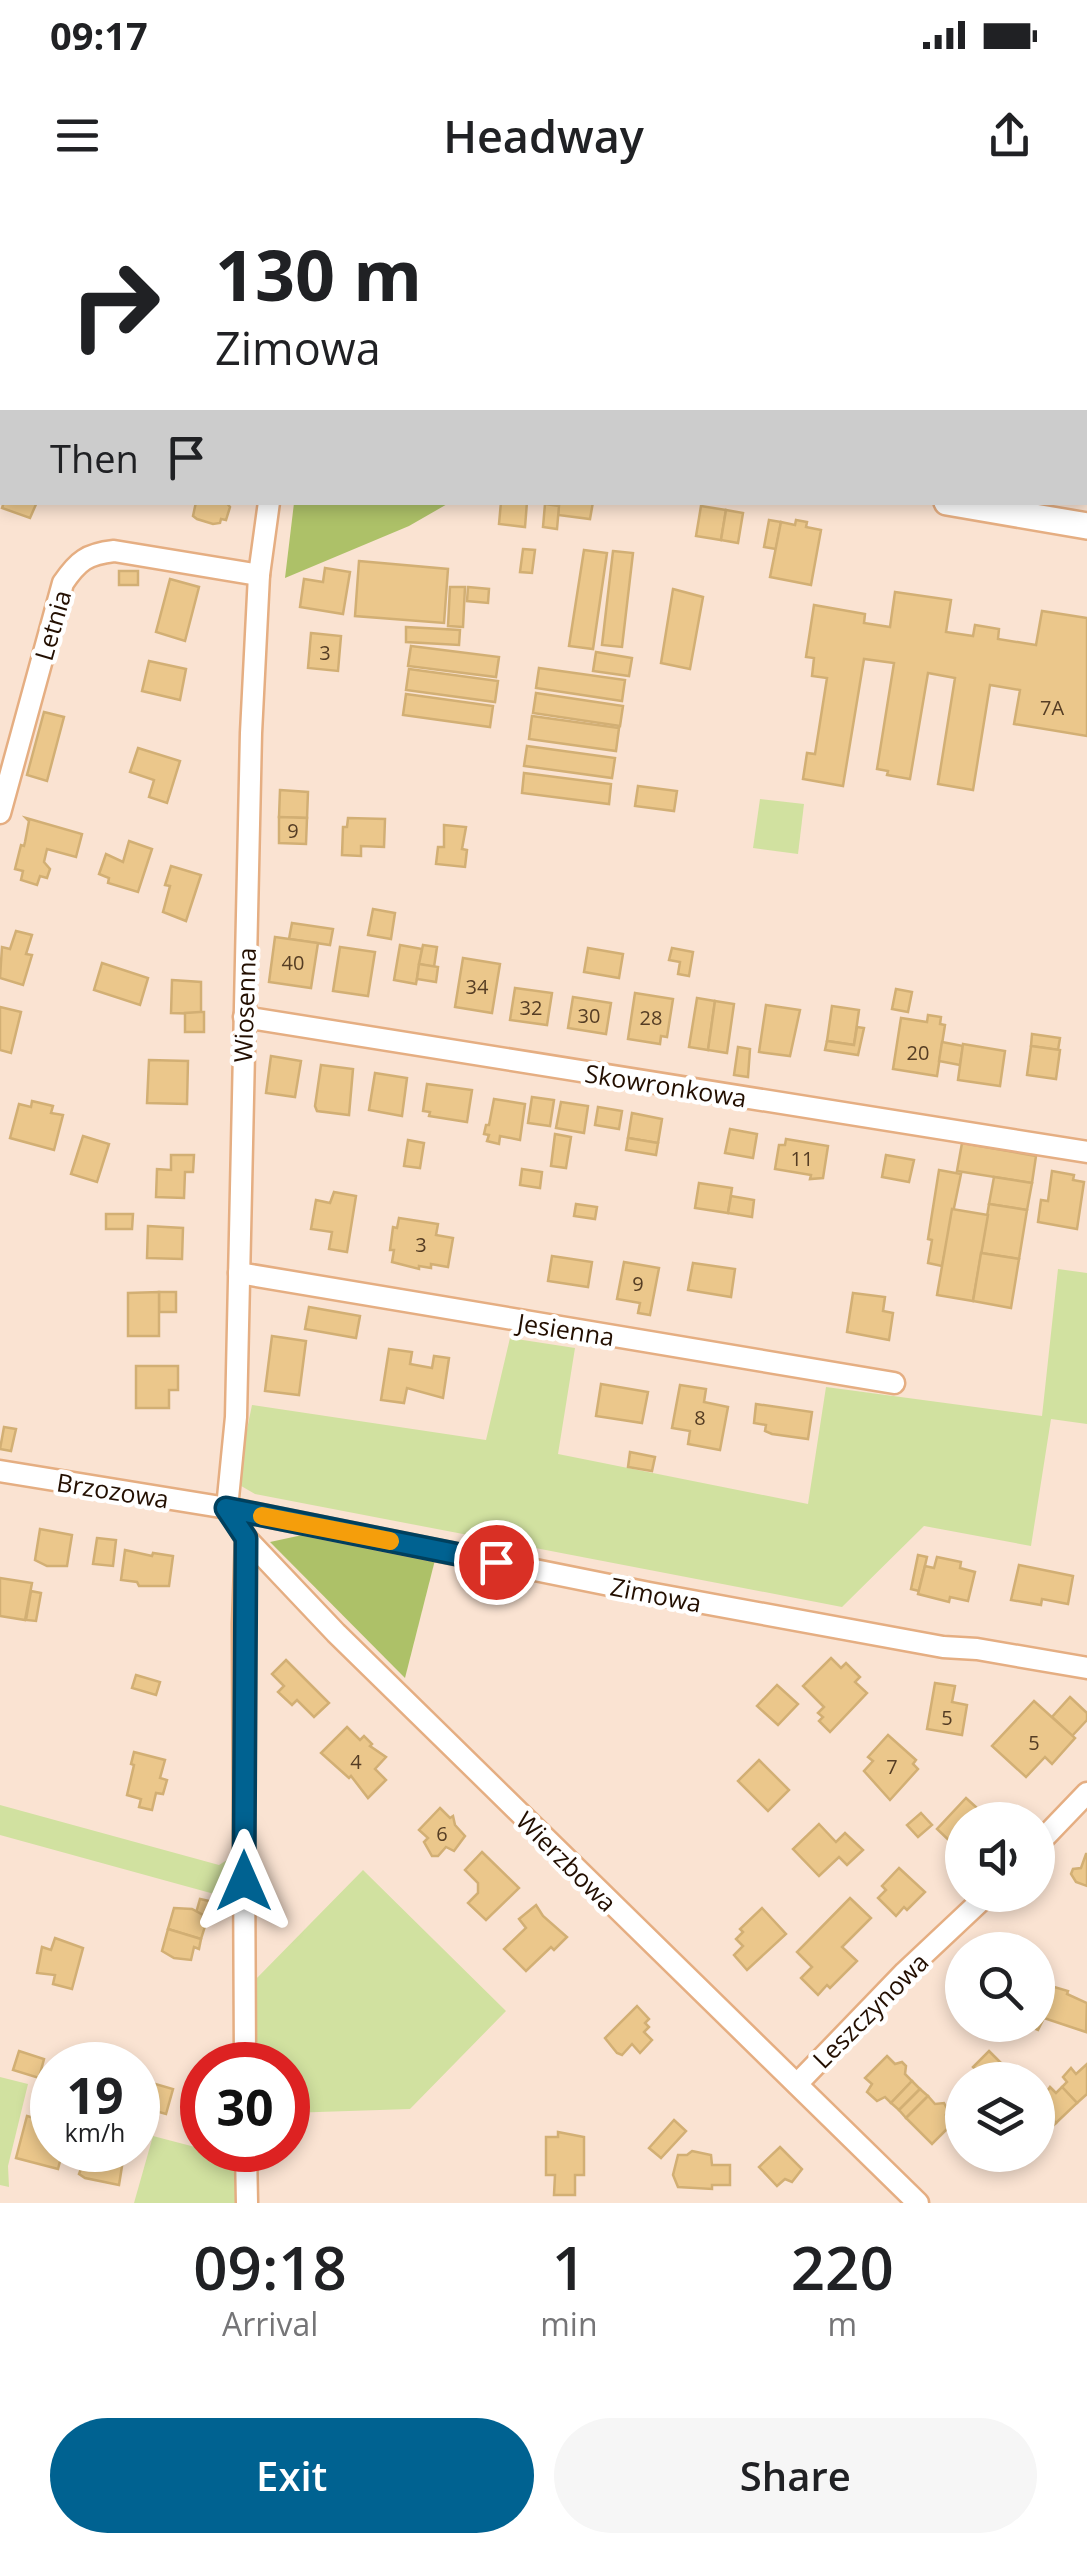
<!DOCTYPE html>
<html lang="en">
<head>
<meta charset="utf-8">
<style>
	:root { --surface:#fff; --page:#f6f6f6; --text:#202124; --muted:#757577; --accent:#006291 }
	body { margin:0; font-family:"Open Sans",sans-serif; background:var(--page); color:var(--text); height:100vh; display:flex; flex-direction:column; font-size:38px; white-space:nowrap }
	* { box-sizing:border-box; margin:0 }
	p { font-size:32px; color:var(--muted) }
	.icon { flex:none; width:55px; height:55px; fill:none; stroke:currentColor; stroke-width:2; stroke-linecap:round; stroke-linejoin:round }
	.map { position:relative; height:2003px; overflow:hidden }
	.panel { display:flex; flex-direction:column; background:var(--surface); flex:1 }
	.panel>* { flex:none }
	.guide { position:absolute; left:0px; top:0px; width:1088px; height:305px; box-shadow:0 5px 15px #0003; background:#fff; color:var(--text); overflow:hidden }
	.fabs { position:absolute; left:945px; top:1602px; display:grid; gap:20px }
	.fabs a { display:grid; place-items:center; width:110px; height:110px; border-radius:50%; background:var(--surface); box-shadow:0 5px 15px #0003; font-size:50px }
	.speed { position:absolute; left:30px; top:1842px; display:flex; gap:20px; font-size:50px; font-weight:700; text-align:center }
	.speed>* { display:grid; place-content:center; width:130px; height:130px; border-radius:50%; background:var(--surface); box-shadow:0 5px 15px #0003; line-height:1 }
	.speed small { font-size:25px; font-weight:400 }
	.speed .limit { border:15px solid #d22; background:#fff; color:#111 }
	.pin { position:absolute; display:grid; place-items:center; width:85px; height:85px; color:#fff; margin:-42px; border:5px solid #fff; border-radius:50%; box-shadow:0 2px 10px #0007 }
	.me { position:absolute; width:110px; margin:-55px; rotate:0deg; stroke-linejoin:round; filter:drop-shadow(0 0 8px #0008) }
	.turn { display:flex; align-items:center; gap:35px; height:210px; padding:0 50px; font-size:45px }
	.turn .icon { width:130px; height:130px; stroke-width:2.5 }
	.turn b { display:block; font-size:70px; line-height:85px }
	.then { display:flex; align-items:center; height:95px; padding:0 50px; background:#0003; gap:20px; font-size:38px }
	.eta { display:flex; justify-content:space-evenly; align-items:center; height:170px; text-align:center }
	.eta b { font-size:60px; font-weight:600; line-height:70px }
	.action { display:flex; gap:20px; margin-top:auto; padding:20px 50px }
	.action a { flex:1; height:115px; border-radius:60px; background:var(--accent); color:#fff; font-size:40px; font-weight:600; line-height:115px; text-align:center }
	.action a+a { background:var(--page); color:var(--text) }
	.status { display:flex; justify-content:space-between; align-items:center; height:70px; padding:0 50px; background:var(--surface); direction:ltr }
	.status svg { height:28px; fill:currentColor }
	header { display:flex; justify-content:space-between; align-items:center; height:130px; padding:0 50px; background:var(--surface); font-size:45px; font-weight:600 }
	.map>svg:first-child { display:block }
</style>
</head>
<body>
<div class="status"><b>09:17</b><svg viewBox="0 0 49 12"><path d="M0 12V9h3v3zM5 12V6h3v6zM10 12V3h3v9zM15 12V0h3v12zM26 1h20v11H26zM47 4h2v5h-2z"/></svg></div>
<header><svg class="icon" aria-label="menu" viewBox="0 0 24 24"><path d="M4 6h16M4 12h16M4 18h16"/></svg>Headway<svg class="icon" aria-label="share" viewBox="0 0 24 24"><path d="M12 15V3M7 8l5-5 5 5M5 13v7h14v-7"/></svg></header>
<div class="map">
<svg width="1087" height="2003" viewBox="0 0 1087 2003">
	<rect width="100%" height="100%" fill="#fae3d2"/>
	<g fill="#d1e1a0">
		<polygon points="760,599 804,604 798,654 753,648"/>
		<polygon points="1058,1069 1087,1073 1087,1224 1051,1219 1031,1346 924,1326 842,1407 255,1294 236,1283 252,1205 486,1240 510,1138 575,1148 558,1254 808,1304 826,1187 1042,1216"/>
		<polygon points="0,1605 219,1665 235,1655 236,1700 0,1635"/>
		<polygon points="363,1670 506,1811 410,1909 288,1913 288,1865 253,1865 254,1781"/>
		<polygon points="0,1877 28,1884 8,1966 9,1987 0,1985"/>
		<polygon points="153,1936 237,1958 237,2003 134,2003"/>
	</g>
	<g fill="#adc168">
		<polygon points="294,303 294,302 449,303 409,326 285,378"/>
		<polygon points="307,1334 435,1360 405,1478 270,1342"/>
	</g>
	<g fill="#ebc78b" stroke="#d2af74" stroke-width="2.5">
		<polygon points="4,302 37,302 30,318 2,308"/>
		<polygon points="196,302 226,302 230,307 226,320 221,319 220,323 213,324 197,319 193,316"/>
		<polygon points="501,302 527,302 525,327 499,324"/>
		<polygon points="559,302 593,302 590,319 558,315"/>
		<polygon points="545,304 559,306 557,329 543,327"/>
		<polygon points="701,306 726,310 721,340 696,336"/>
		<polygon points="726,310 743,313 738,343 721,340"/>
		<polygon points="769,320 781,322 776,349 764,347"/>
		<polygon points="796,320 807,322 806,327 821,330 811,385 770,377 781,322 795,325"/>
		<polygon points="523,349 535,350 532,373 520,372"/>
		<polygon points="584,350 607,353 593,449 569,446"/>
		<polygon points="613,351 633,353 622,447 602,445"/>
		<polygon points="359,361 448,369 444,423 355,416"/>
		<polygon points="325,368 350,372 343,414 300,407 304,379 323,382"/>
		<rect x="119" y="371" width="19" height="14"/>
		<polygon points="170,379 199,387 185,441 156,432"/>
		<polygon points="450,387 465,387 463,427 448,426"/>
		<polygon points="468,387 489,389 488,403 467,401"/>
		<polygon points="673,389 703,397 690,469 661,463"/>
		<polygon points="895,392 951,400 946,432 973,436 975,425 999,429 998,439 1036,445 1042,411 1087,418 1087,536 1014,524 1020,490 990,485 973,590 938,584 955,478 928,473 910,579 887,575 888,571 877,569 894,463 864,459 843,586 803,579 807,553 815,554 827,478 812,476 814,458 806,457 814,405 865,414 864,423 890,427"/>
		<polygon points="406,427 460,430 459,445 406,442"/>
		<polygon points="311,433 341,436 338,471 308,468"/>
		<polygon points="411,446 499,457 496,477 408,466"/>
		<polygon points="596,452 632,458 629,476 593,471"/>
		<polygon points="149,461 186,469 180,500 142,491"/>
		<polygon points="539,468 625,480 622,501 536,488"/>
		<polygon points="409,469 498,481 495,502 406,490"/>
		<polygon points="536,493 623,506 620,526 533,513"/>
		<polygon points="406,494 493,506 490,527 403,515"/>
		<polygon points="44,512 64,517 47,581 27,575"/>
		<polygon points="532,516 619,528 616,551 529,539"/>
		<polygon points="527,546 615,558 612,578 524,566"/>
		<polygon points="138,548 180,561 167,603 149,597 154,580 130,572"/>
		<polygon points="524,573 611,584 609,604 522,593"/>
		<polygon points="638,586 677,591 674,611 635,606"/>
		<polygon points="280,590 308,592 307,618 279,617"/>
		<polygon points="279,617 307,618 306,644 279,643"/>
		<polygon points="26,618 82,634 76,657 47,649 44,662 50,669 47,678 40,676 37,685 21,680 23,671 15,669 21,645 24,646 25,642 29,621"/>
		<polygon points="348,618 385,619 384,647 361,646 361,656 342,655 343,627 347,627"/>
		<polygon points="444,625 466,627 462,649 467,650 465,667 436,664 438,647 444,647"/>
		<polygon points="129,641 152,649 138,692 108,683 109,678 99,674 106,654 123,662"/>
		<polygon points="171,666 201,675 186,721 163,712 170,686 165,685"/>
		<polygon points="373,709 395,713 391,739 368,735"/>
		<polygon points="292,723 333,729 330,745 289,739"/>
		<polygon points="16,731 32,735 26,754 32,755 23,785 0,778 2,747 10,749"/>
		<polygon points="275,737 318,743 311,788 269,782"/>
		<polygon points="400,745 422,749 416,784 394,780"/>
		<polygon points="423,745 437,747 434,767 419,764"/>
		<polygon points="340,747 375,752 368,796 333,791"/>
		<polygon points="588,748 623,754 619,778 584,772"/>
		<polygon points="672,748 693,752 689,776 678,774 680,762 669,760"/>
		<polygon points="463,758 500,764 492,813 455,807"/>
		<polygon points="102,763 148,778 140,805 94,790"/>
		<polygon points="419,764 438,767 436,782 417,779"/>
		<polygon points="172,780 201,782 201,814 171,813"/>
		<polygon points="515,788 552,793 547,825 510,820"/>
		<polygon points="896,789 912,792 908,812 892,809"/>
		<polygon points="635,793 673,799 667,837 661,836 660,844 628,839"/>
		<polygon points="573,797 611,803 606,834 568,828"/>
		<polygon points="697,798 715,801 708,850 689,847"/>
		<polygon points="715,801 734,804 727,853 708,850"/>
		<polygon points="766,805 800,810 790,856 759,852"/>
		<polygon points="832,806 859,810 854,845 827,841"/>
		<polygon points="0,807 21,812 11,853 0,850"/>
		<polygon points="200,812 204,812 204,832 185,832 185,813"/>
		<polygon points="928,815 941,817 940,824 945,825 937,876 893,869 901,818 927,822"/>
		<polygon points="857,827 864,828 858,855 825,850 827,841 854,845"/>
		<polygon points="1032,834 1060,838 1058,850 1031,846"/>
		<polygon points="942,842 963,846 960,865 939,861"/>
		<polygon points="963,844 1005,851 1000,886 958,880"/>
		<polygon points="1031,846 1060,850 1056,879 1027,875"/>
		<polygon points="738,847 750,849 748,877 734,875"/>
		<polygon points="271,856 301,861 295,897 266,893"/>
		<polygon points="149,860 188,861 187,904 147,903"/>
		<polygon points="321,865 353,869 349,915 317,911 315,906"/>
		<polygon points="375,873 407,878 402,916 369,910"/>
		<polygon points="427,884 472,890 467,922 429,916 430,912 423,911"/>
		<polygon points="532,897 554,900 550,926 528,923"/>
		<polygon points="494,899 525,904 520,940 500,936 499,944 487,941 489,935 484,934 486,925 489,925"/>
		<polygon points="32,901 53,906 51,913 63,915 54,950 10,938 19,904 31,907"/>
		<polygon points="561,902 588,906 584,933 556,928"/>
		<polygon points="598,907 622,911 619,929 595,925"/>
		<polygon points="632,913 662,919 658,943 628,938"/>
		<polygon points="730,929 757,934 753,958 725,953"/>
		<polygon points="555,934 571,937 566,968 551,966"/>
		<polygon points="83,936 109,944 97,982 71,974"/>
		<polygon points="628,938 658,943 656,955 626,950"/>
		<polygon points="786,939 828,946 823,978 810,979 811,975 775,969 779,945 785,945"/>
		<polygon points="408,940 424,943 420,968 404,966"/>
		<polygon points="962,943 1036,956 1032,983 957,971"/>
		<polygon points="171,955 194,955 193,972 185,972 184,998 156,997 157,969 171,970"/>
		<polygon points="886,955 914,960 909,982 882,977"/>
		<polygon points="522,969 542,972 540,988 520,985"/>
		<polygon points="939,970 961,974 942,1066 928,1063 932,1040 928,1039"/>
		<polygon points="1052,971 1074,975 1073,980 1084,982 1077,1029 1038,1022 1041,1000 1048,1001"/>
		<polygon points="994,977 1032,983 1027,1010 989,1004"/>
		<polygon points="699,983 732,988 728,1013 695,1008"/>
		<polygon points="334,992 356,996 347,1052 329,1049 332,1032 311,1029 316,1000 330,1003"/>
		<polygon points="731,996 754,1000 752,1017 728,1013"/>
		<polygon points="576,1004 597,1007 595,1019 574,1016"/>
		<polygon points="989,1004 1027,1010 1019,1059 981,1053"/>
		<polygon points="952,1009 988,1015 973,1101 937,1095"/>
		<polygon points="106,1014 133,1014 132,1029 106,1029"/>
		<polygon points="399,1018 438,1024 436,1035 453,1038 448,1067 431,1064 431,1068 419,1066 419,1069 392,1062 394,1050 390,1050 393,1027 397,1028"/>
		<polygon points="148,1026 183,1028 182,1059 147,1058"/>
		<polygon points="981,1053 1019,1059 1011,1108 973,1101"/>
		<polygon points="552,1056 592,1062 588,1087 548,1081"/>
		<polygon points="624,1062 659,1068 650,1115 638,1113 640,1103 617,1099"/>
		<polygon points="693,1063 735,1069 731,1097 688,1090"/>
		<rect x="159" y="1092" width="17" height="20"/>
		<polygon points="159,1092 159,1136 128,1136 128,1093"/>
		<polygon points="853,1093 885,1097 883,1111 893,1113 889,1140 847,1132"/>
		<polygon points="309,1107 360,1116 356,1138 305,1129"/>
		<polygon points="272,1136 306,1141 299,1195 265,1191"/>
		<polygon points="389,1149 412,1152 410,1164 432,1168 434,1156 449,1158 443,1198 407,1188 404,1203 381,1200"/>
		<polygon points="136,1166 178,1166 178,1190 169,1190 169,1208 136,1208"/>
		<polygon points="601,1184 648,1192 642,1223 596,1216"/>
		<polygon points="680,1185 706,1189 704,1202 728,1207 720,1250 688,1244 690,1231 672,1228"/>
		<polygon points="756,1204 812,1212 808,1239 772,1234 765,1231 766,1225 754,1223"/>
		<polygon points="4,1227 16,1229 11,1251 0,1249"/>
		<polygon points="630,1252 655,1257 652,1271 628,1267"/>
		<polygon points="40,1329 72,1335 67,1366 47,1366 35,1360"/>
		<polygon points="97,1338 116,1340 113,1366 93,1364"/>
		<polygon points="125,1350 152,1356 153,1353 173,1356 169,1386 139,1386 137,1382 121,1380"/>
		<polygon points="918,1355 927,1357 919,1391 911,1389"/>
		<polygon points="937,1357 961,1362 960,1368 975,1372 968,1401 950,1397 949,1402 918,1394 925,1366 934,1368"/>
		<polygon points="1019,1365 1073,1376 1068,1404 1042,1399 1041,1405 1011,1400"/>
		<polygon points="0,1378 32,1383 25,1420 0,1416"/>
		<polygon points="31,1391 41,1393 36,1421 26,1420"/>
		<polygon points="831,1458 841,1468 846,1463 860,1477 855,1482 867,1493 830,1532 819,1521 823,1517 818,1513 824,1507 803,1486"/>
		<polygon points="286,1460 329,1503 314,1517 297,1500 292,1505 278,1492 284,1486 272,1474"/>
		<polygon points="136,1475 160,1482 156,1495 132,1488"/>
		<polygon points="935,1483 955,1486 952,1502 967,1505 962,1535 927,1529"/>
		<polygon points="777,1485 798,1504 778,1525 757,1506"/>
		<polygon points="1070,1497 1087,1513 1087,1520 1072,1536 1052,1517"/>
		<polygon points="1034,1501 1075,1538 1052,1564 1045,1557 1026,1577 992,1546"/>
		<polygon points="347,1527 360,1540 364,1536 372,1544 370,1546 386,1557 375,1569 386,1580 368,1598 351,1576 349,1578 321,1553"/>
		<polygon points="888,1535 916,1560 913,1564 918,1569 890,1600 864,1571 873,1561 868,1557"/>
		<polygon points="134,1552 165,1560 160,1578 167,1580 163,1594 156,1593 152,1610 139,1607 141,1599 127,1595 134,1565 131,1564"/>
		<polygon points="759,1560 789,1590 768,1611 738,1581"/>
		<polygon points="966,1598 987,1617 962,1620 962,1643 957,1648 937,1629"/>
		<polygon points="440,1608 450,1618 453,1616 455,1625 465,1636 454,1651 446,1647 438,1656 432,1656 424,1642 428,1638 419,1630"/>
		<polygon points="921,1613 932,1625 918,1637 907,1625"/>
		<polygon points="819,1624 836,1642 845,1633 863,1650 847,1665 839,1657 819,1676 793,1649"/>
		<polygon points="482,1652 519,1688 486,1720 468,1703 478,1693 478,1683 465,1670"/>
		<polygon points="1086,1654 1087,1654 1087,1686 1076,1682 1071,1674 1073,1669 1081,1668"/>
		<polygon points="899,1668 925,1692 907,1710 904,1707 896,1716 878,1698 886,1690 882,1686"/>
		<polygon points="850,1698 871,1718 842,1747 857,1761 830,1788 827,1785 818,1795 801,1778 812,1767 797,1752"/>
		<polygon points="200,1699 218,1703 215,1718 196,1713"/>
		<polygon points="536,1705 543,1716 567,1737 554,1750 551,1747 526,1771 504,1749 526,1728 519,1719"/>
		<polygon points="174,1708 192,1709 203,1715 202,1721 206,1723 201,1739 168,1729"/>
		<polygon points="762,1708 786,1734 747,1770 734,1755 743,1746 736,1739 743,1732 740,1729"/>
		<polygon points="168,1729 201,1739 199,1749 194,1747 191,1760 174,1758 162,1751"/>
		<polygon points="55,1738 83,1748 72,1789 53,1784 55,1775 37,1773 42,1747 51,1750"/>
		<polygon points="1044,1784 1068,1791 1067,1794 1087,1803 1086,1832 1044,1818 1038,1830 1026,1825 1038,1825 1038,1798"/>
		<polygon points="637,1806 649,1819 645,1823 649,1827 644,1832 652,1840 640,1853 632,1844 622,1855 617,1853 605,1838"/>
		<polygon points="19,1851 44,1859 39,1878 13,1870"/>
		<polygon points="989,1851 1015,1877 1012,1880 979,1878 982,1876 973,1867"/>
		<polygon points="887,1856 895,1864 902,1862 906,1866 905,1874 912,1881 891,1903 885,1897 877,1901 867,1892 872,1884 865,1878"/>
		<polygon points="1087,1864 1087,1894 1077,1903 1062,1887 1067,1882 1063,1877 1071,1868 1076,1874"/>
		<polygon points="138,1879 173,1889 166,1914 138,1906"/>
		<polygon points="912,1881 920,1889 899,1910 891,1903"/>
		<polygon points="1050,1887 1056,1893 1062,1887 1077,1903 1056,1923 1041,1907 1047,1901 1043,1897"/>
		<polygon points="920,1889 928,1896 906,1918 899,1910"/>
		<polygon points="928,1896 935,1904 944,1903 949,1912 946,1915 954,1922 932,1944 906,1918"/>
		<polygon points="1041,1907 1056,1923 1038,1940 1038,1910"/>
		<polygon points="27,1916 42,1920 40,1926 52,1929 52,1950 63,1950 58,1969 16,1958"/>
		<polygon points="674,1920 686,1931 661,1958 649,1948"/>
		<polygon points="558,1932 584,1937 584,1975 575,1975 575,1995 554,1995 555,1975 546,1975 546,1937 558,1937"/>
		<polygon points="780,1947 802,1969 792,1982 785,1979 777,1986 759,1967"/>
		<polygon points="88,1950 130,1950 127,1961 123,1960 119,1985 85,1978 79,1974"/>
		<polygon points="692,1951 711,1955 712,1965 730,1965 730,1985 712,1985 712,1989 678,1987 673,1975 678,1955 687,1955"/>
	</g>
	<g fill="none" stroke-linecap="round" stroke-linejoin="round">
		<defs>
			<g id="minor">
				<polyline points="202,2 203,0"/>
				<polyline points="556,2 557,0"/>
				<polyline points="962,2 963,0"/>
				<polyline points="1085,2 1085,0"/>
				<path d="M0,613l63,-230c15,-22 24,-29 51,-32l145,24"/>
				<polyline points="244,817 1087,952"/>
				<polyline points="239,1073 894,1183"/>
				<polyline points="0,1271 227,1308 649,1393 943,1447 977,1449 1087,1468"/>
				<polyline points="227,1308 236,1217 251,533 259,375 269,302"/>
				<polyline points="227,1308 246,1338 336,1433 918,2003"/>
				<polyline points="1038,1644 1087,1593"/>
				<polyline points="245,1865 243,1424 246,1338"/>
				<polyline points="797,1884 905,1772 987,1695"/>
				<polyline points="246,1950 247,2003"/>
			</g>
			<g id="tertiary">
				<polyline points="0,19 2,20"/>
				<polyline points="947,302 1087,326"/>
			</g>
		</defs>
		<use href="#minor" stroke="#e5ae82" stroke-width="25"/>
		<use href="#tertiary" stroke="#e5ae82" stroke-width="30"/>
		<use href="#minor" stroke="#fff" stroke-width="20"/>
		<use href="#tertiary" stroke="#fff" stroke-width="25"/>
	</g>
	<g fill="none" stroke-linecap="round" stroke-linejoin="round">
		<defs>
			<polyline id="route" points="244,1681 246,1338 226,1308 496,1362"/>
		</defs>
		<use href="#route" stroke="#00405e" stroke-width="25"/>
		<use href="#route" stroke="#006291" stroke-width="18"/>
		<polyline stroke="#f59e0b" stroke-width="18" points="262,1316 390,1341"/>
	</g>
	<g text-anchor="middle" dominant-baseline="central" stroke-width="9" stroke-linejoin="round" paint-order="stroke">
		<g font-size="20" fill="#553d24">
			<text x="325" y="452">3</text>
			<text x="1052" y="507">7A</text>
			<text x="293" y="630">9</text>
			<text x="293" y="762">40</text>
			<text x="477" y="786">34</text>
			<text x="531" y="807">32</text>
			<text x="589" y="815">30</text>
			<text x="651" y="817">28</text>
			<text x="918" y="852">20</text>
			<text x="802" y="958">11</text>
			<text x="421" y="1044">3</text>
			<text x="638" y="1083">9</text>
			<text x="700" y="1217">8</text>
			<text x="947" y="1517">5</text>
			<text x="1034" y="1542">5</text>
			<text x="356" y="1561">4</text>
			<text x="892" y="1566">7</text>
			<text x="442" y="1633">6</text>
		</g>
		<g font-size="25" fill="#230f01" stroke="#fff">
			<text transform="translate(52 425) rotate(-74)">Letnia</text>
			<text transform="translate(244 805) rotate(-88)">Wiosenna</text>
			<text transform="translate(666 885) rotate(9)">Skowronkowa</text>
			<text transform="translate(566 1129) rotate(9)">Jesienna</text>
			<text transform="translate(113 1290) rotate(9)">Brzozowa</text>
			<text transform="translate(656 1394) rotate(11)">Zimowa</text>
			<text transform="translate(567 1661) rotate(45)">Wierzbowa</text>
			<text transform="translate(870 1810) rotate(-45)">Leszczynowa</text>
		</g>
	</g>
</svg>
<div class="fabs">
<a><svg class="icon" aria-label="sound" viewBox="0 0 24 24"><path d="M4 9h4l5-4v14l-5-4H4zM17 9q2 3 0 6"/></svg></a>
<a><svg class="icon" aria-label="search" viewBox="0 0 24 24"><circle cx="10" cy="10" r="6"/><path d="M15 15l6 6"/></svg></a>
<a><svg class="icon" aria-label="layers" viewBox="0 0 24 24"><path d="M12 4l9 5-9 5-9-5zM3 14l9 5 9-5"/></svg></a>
</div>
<div class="speed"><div>19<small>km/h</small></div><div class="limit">30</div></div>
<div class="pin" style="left:496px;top:1362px;background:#d93025"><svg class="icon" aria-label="arrive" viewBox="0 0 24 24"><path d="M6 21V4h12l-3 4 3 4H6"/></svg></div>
<svg class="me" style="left:244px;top:1681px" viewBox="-20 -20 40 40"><path d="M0-17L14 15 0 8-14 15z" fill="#006291" stroke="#fff" stroke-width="4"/></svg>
<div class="guide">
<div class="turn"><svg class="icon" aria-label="right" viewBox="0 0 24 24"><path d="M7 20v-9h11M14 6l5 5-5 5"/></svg><div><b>130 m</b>Zimowa</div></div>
<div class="then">Then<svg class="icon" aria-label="arrive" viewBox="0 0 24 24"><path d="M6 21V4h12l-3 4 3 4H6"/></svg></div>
</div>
</div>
<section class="panel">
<div class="eta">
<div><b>09:18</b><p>Arrival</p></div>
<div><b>1</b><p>min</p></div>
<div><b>220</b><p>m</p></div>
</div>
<div class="action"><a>Exit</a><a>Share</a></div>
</section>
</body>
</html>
